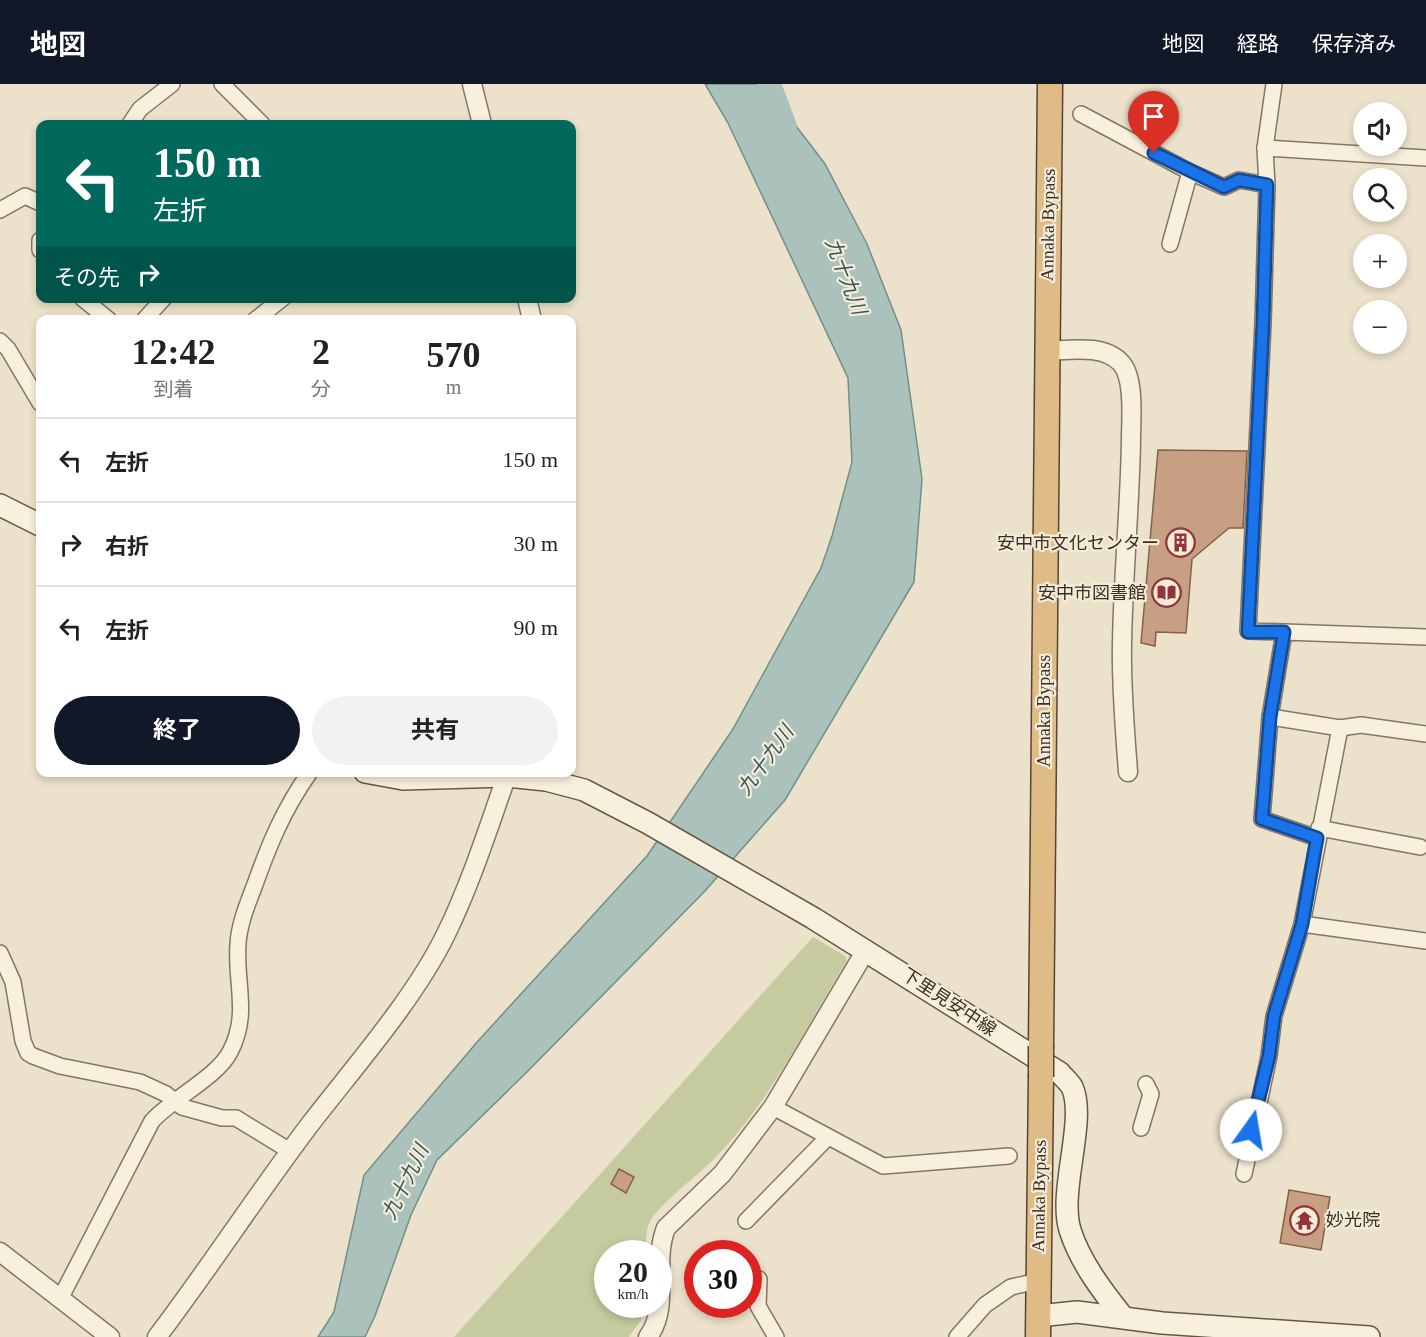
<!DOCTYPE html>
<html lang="ja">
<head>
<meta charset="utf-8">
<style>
	:root { --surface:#fff; --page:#f2f2f2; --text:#222; --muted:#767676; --line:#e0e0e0; --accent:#111827 }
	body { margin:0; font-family:"Times New Roman","Noto Sans JP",serif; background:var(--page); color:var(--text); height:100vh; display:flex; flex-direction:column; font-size:22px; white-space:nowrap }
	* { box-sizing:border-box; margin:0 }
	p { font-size:20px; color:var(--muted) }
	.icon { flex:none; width:33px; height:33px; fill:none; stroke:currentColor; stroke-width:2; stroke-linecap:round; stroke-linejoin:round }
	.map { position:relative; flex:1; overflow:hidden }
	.sheet { position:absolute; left:36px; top:231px; width:540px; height:462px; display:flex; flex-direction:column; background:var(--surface); border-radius:12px; box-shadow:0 3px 9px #0003 }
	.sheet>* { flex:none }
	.hud { position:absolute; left:36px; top:36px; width:540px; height:183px; border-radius:12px; box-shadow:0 3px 9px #0003; background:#00695c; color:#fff; overflow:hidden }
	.fabs { position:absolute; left:1353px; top:18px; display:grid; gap:12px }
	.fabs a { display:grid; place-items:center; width:54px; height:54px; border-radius:50%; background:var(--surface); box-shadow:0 3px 9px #0003; font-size:30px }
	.speed { position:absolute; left:594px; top:1156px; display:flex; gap:12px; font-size:30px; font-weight:700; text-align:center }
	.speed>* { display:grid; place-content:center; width:78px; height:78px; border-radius:50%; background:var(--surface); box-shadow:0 3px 9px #0003; line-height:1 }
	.speed small { font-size:15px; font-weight:400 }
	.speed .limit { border:9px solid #d22; background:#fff; color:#111 }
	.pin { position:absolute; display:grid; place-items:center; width:51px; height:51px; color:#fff; margin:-62px -26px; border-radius:50% 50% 50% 0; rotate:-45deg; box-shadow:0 0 6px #0007 }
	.pin .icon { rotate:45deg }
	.me { position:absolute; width:66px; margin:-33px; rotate:13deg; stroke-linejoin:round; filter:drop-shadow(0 0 4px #0008) }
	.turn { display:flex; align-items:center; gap:21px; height:126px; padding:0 18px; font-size:27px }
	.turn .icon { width:78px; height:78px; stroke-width:2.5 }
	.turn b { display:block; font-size:42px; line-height:51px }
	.then { display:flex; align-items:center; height:57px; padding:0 18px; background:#0003; gap:12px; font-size:22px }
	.eta { display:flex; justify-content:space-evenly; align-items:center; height:102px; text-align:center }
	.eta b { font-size:36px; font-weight:700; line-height:42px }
	.primary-button { display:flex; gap:12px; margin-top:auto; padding:12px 18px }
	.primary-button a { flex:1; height:69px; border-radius:36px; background:var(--accent); color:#fff; font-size:24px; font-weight:700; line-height:69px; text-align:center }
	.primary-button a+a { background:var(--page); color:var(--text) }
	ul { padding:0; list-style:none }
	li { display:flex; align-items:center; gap:18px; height:84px; padding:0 18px; border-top:2px solid var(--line) }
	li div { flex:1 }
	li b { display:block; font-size:22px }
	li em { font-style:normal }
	header { display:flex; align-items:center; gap:36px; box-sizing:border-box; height:84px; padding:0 30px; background:var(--accent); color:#fff }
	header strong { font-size:28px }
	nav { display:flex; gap:33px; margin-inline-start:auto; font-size:21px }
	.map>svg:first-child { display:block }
</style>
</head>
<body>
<header>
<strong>地図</strong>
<nav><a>地図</a><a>経路</a><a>保存済み</a></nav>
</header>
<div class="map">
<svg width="1426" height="1253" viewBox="0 0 1426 1253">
	<rect width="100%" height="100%" fill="#ece2cb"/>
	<path fill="#c5ca9f" d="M813,853l32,19 2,5c-41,66 -77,141 -132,197 -18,18 -49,41 -63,60 -7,10 -6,24 -6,36h-38v51h36l-3,15 -12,17h-175z"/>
	<polygon fill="#abc1bb" stroke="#728f88" stroke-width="1.5" points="705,0 764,0 825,80 867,160 901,246 922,395 914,498 785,716 705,807 528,987 437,1076 411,1131 375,1232 365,1253 318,1253 334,1228 364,1091 478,957 647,772 733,645 821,484 832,452 852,378 848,294 728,39"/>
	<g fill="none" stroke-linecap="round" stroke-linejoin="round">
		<polyline stroke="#abc1bb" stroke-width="24" points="769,0 785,43"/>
	</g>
	<g fill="#c7a084" stroke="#856048" stroke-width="1.5">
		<polygon points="1158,366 1247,367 1243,444 1229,444 1192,475 1186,549 1156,548 1155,562 1141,559"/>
		<polygon points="619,1085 634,1093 626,1109 611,1100"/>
		<polygon points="1289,1106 1330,1113 1321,1166 1280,1159"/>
	</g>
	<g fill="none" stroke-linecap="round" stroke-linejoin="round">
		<defs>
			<g id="minor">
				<polyline points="222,0 262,40"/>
				<polyline points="1274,0 1265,64 1267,101 1263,239 1248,547 1284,548"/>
				<polyline points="1081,30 1190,88 1224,103 1239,96 1267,101"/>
				<polyline points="130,40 140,25 172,0"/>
				<polyline points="1265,64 1426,74"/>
				<polyline points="0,126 25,112 40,119"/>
				<polyline points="40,156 40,166"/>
				<polyline points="1170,160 1190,88"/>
				<polyline points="82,214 109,236"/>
				<polyline points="144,236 164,214"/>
				<polyline points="255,236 283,214"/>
				<polyline points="0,257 8,265 40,319"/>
				<polyline points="1270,633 1340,644 1361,641 1426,650"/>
				<polyline points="1319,744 1420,763"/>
				<polyline points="1317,754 1262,735 1270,633 1284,548 1426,553"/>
				<polyline points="1302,840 1426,857"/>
				<polyline points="0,869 13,898 23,957 28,969 33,972 60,982 140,998 166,1010 182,1023 222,1034 236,1034 290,1067"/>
				<polyline points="773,1023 883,1082 1009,1072"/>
				<polyline points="1141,1044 1151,1010 1146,1000"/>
				<polyline points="1244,1090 1269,972 1274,932 1302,840 1340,644"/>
				<polyline points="746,1137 828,1053"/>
				<polyline points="759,1195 758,1222 776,1253"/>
				<path d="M60,1215l92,-178c21,-23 65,-44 78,-69 20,-38 5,-68 8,-108 1,-19 9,-39 16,-57 15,-42 29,-77 56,-115"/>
				<polyline points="957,1253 985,1221 1011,1203 1038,1197"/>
			</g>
			<g id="tertiary">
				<polyline points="472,0 482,40"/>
				<polyline points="527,214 532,236"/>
				<path d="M1047,267c23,-1 57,-7 74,12 14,15 10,57 10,76 -1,68 -8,137 -9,205 -1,43 3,86 6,128"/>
				<polyline points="0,1168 110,1253"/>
				<path d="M157,1253c53,-70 101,-144 154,-214 44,-57 104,-125 135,-189 25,-51 43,-108 62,-162"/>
				<path d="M648,1253c23,-31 4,-75 18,-109l56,-54 51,-67 93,-157"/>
			</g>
			<g id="secondary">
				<polyline points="0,421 40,441"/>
				<path d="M365,688l38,7 103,-3 40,4 38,10 64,33 165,95 247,155c3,4 9,9 12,14 15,32 -14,104 -2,143 10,32 33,62 53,87"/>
				<polyline points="1038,1232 1077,1228 1162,1239 1369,1253"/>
			</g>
			<g id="trunk">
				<polyline points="1041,962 1050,0"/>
				<polyline points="1038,1253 1041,993"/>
			</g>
		</defs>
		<use href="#minor" stroke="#887560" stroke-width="18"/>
		<use href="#tertiary" stroke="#887560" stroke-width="21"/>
		<use href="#secondary" stroke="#6a5743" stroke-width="24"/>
		<use href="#trunk" stroke="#574434" stroke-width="27"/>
		<use href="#minor" stroke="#f7f0de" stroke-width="15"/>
		<use href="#tertiary" stroke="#f7f0de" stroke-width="18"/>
		<use href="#secondary" stroke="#f7f0de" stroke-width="21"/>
		<use href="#trunk" stroke="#dfbc86" stroke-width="24"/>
		<defs>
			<polyline id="trunk-bridge" points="1041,993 1041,962"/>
		</defs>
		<use href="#trunk-bridge" stroke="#574434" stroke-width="27" stroke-linecap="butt"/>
		<use href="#trunk-bridge" stroke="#dfbc86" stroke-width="24"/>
	</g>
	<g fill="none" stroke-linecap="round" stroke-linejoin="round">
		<defs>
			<polyline id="route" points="1154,69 1224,103 1239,96 1267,101 1263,239 1248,548 1284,548 1270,633 1262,735 1317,754 1302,840 1274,932 1269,972 1251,1046"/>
		</defs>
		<use href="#route" stroke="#114b97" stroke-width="15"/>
		<use href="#route" stroke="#1a73e8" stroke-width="10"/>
	</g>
	<defs>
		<symbol id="building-ring" viewBox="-11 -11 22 22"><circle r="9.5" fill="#f4ecda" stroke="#933536" stroke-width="1.5"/><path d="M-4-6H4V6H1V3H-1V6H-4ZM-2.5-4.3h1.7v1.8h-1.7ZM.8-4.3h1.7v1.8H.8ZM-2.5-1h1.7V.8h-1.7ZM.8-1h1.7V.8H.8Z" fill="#933536"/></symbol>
		<symbol id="library-ring" viewBox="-11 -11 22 22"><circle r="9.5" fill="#f4ecda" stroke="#933536" stroke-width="1.5"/><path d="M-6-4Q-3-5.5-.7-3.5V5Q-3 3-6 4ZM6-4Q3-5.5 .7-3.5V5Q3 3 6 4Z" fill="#933536"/></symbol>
		<symbol id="temple-ring" viewBox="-11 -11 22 22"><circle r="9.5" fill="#f4ecda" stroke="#933536" stroke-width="1.5"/><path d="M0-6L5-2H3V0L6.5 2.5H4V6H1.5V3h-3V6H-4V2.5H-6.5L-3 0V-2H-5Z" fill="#933536"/></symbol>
	</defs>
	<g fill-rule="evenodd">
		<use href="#building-ring" x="1164" y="442" width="33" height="33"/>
		<use href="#library-ring" x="1150" y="492" width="33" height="33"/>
		<use href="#temple-ring" x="1288" y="1120" width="33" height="33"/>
	</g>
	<g text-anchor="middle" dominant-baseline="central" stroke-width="4.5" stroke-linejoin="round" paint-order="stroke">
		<g font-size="18" fill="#3a2e22" stroke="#f4ecda">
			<text transform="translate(1048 141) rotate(-89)">Annaka Bypass</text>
			<text transform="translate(1044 627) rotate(-90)">Annaka Bypass</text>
			<text transform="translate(949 918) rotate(33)">下里見安中線</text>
			<text transform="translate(1039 1112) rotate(-89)">Annaka Bypass</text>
		</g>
		<g font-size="18" fill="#3a2e22" stroke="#f4ecda" text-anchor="end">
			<text x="1159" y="459">安中市文化センター</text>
			<text x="1146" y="509">安中市図書館</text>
			<text x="1326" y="1136" text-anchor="start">妙光院</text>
		</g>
		<g font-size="20" font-style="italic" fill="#335856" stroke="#f4ecda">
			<text transform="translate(846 192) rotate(69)">九十九川</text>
			<text transform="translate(765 676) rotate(-54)">九十九川</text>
			<text transform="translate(405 1098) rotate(-64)">九十九川</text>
		</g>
	</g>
</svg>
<div class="fabs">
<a><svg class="icon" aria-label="sound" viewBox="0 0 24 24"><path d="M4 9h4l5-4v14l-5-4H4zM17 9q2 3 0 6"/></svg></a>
<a><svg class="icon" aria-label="search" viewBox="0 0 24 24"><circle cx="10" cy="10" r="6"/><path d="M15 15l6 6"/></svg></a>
<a>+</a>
<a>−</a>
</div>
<div class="speed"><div>20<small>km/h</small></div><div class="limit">30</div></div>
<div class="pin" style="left:1154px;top:69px;background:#d93025"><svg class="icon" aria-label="arrive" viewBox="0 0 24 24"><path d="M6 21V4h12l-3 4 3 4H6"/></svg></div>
<svg class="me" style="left:1251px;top:1046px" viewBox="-20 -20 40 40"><circle r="19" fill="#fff"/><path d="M0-13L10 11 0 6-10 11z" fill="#1a73e8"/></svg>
<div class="hud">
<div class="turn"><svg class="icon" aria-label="left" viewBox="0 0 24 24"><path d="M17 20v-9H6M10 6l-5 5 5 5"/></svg><div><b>150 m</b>左折</div></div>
<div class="then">その先<svg class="icon" aria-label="right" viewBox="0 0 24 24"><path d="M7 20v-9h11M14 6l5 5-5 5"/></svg></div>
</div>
<section class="sheet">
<div class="eta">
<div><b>12:42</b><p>到着</p></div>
<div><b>2</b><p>分</p></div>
<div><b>570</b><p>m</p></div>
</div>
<ul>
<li><svg class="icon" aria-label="left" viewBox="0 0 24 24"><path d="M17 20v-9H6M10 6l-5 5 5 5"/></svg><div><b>左折</b></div><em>150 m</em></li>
<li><svg class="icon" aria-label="right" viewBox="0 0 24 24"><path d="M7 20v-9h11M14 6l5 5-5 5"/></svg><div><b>右折</b></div><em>30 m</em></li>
<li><svg class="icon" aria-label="left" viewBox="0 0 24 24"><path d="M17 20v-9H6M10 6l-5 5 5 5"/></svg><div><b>左折</b></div><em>90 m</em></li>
</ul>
<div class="primary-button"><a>終了</a><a>共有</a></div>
</section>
</div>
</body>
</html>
